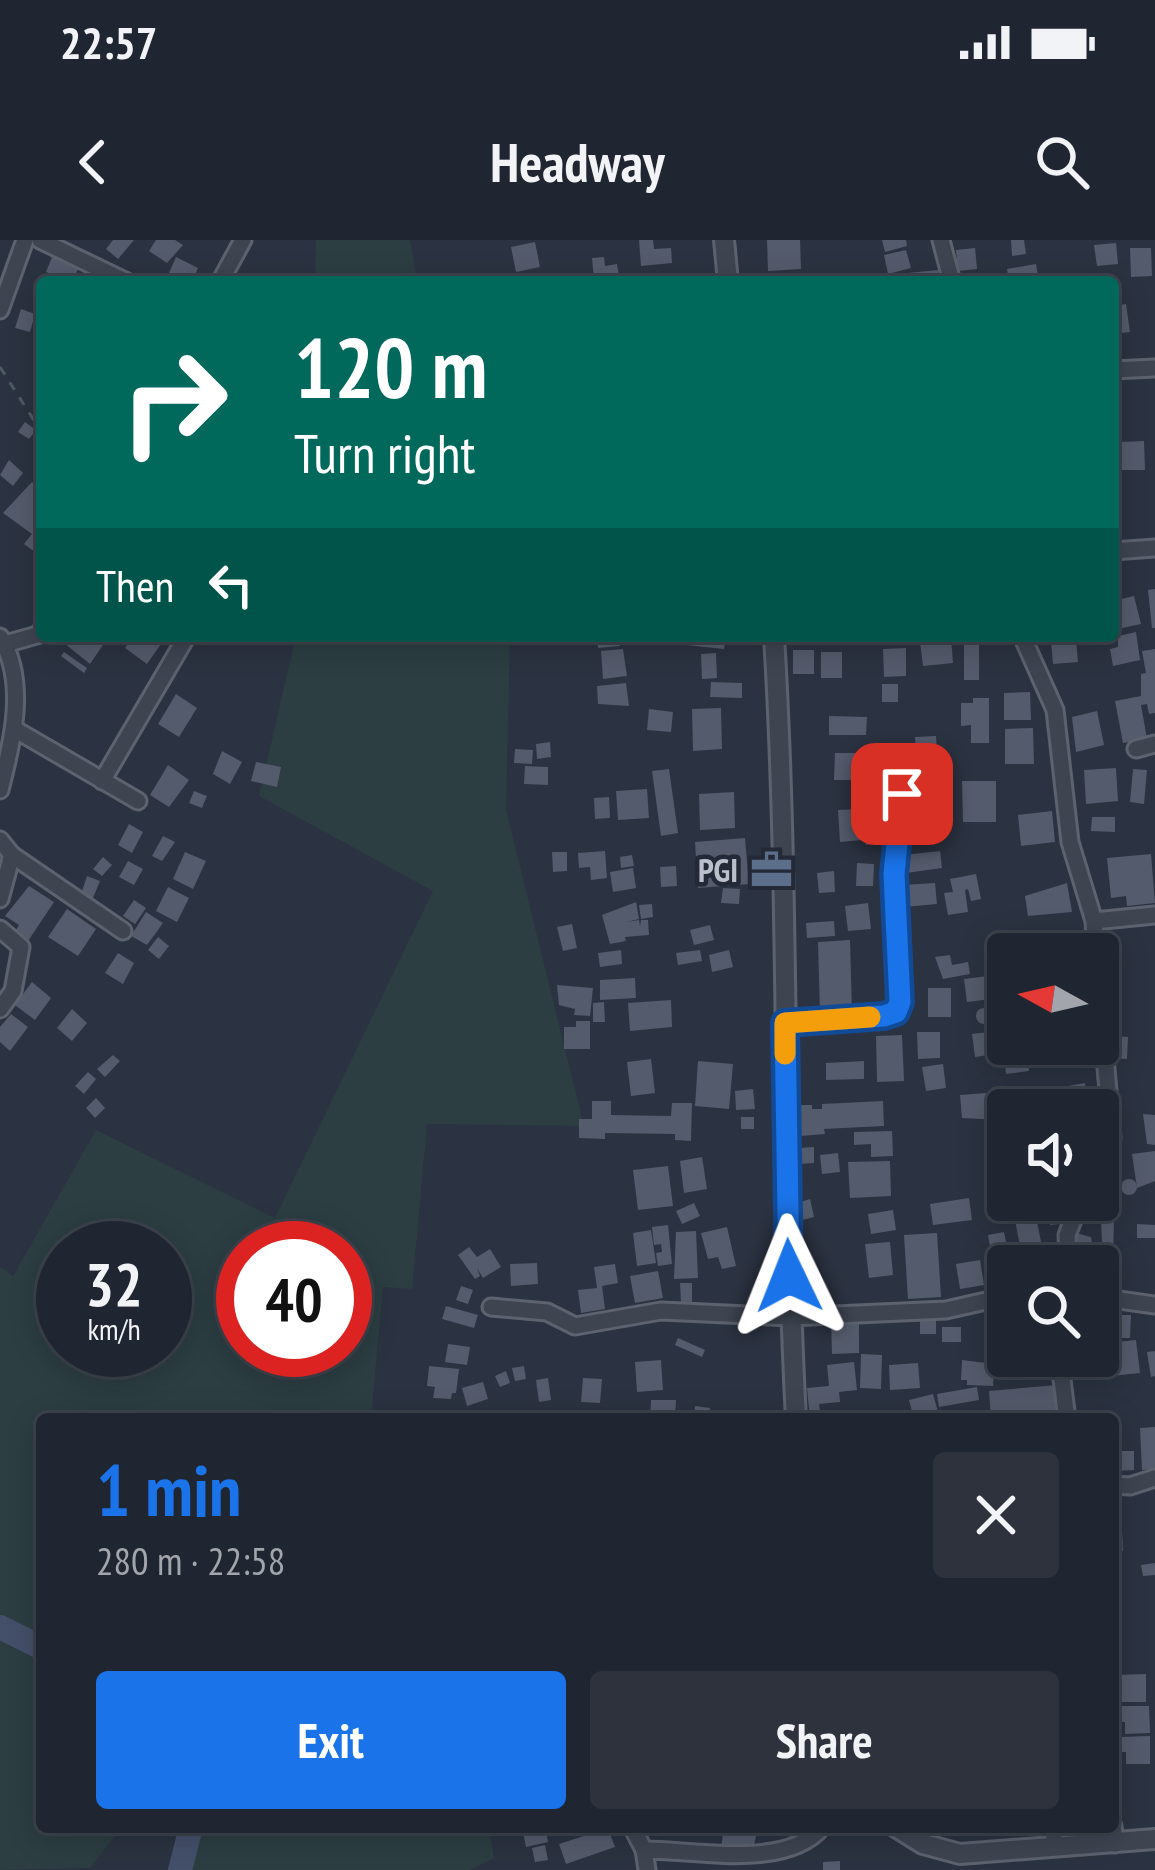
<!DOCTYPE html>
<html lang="en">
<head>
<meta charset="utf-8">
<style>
	:root { --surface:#202631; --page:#2d323d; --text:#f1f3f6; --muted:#a2a5ab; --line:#3d434d; --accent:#1a73e8 }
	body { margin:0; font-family:"PT Sans Narrow",sans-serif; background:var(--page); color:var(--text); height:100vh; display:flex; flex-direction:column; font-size:45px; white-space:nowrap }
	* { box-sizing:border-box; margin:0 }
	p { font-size:39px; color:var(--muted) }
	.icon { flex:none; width:66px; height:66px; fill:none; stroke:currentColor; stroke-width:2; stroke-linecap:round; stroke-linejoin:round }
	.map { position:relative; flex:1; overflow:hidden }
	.details { position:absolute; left:36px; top:1173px; width:1083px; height:420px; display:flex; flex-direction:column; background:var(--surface); border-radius:12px; box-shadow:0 6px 30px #0003,0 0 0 3px var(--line) }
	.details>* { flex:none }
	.hud { position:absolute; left:36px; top:36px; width:1083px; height:366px; border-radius:12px; box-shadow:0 6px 30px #0003,0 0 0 3px var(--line); background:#00695c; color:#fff; overflow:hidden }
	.needle { width:78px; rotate:278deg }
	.buttons { position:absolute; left:987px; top:693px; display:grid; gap:24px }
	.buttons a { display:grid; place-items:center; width:132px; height:132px; border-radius:12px; background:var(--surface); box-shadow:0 6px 30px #0003,0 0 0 3px var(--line); font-size:60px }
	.speed { position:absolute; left:36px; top:981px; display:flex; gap:24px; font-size:60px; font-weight:700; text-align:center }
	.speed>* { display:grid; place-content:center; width:156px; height:156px; border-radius:50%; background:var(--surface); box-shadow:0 6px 30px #0003,0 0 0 3px var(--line); line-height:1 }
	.speed small { font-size:30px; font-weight:400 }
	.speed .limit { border:18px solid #d22; background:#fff; color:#111 }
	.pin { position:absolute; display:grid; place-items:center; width:102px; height:102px; color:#fff; margin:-51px; border-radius:24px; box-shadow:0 6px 18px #0006 }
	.me { position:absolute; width:132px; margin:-66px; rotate:358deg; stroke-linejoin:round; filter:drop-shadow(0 0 9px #0008) }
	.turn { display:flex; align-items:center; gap:42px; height:252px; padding:0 60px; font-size:54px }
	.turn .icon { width:156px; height:156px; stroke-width:2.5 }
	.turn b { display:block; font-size:84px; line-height:102px }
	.then { display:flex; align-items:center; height:114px; padding:0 60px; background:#0003; gap:24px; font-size:45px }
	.round { display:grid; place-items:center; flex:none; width:126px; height:126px; border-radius:12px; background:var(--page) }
	.overview { display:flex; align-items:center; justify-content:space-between; height:204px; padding:0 60px }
	h1 { font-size:72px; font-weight:700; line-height:90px; color:var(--accent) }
	.primary-button { display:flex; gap:24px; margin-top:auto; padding:24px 60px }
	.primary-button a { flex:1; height:138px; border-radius:12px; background:var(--accent); color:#fff; font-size:48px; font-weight:700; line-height:138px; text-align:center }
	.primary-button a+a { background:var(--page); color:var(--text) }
	.status { display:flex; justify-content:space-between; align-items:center; height:84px; padding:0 60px; background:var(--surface); direction:ltr }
	.status svg { height:33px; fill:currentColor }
	header { display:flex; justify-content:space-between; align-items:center; height:156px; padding:0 60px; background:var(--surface); font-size:54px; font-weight:700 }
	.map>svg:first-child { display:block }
</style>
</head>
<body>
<div class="status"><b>22:57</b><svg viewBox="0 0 49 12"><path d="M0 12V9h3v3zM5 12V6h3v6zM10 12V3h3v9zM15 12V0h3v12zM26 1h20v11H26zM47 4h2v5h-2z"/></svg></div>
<header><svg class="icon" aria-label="back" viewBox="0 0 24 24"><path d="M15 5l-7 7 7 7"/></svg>Headway<svg class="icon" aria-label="search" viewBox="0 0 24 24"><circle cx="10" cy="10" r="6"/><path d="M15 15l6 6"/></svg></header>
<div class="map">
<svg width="1155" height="1630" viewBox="0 0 1155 1630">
	<rect width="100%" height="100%" fill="#2b3241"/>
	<g fill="#2c3e42" fill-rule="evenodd">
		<polygon points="316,0 410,0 417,42 315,42"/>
		<path d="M296,396h214l-4,174 78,316 -157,-2 -15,165 -29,-2 -12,132h-329v408h80l-32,41 -90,2v-603l13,9 83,-146 179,88 158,-327 -174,-95zM63,1008h102v102h-102zM243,1008h102v102h-102z"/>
		<polygon points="182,1587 489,1587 494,1618 470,1630 173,1630"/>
	</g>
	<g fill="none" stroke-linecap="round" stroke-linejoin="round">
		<g stroke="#44506a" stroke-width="24">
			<polyline points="0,1387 42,1408"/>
			<polyline points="180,1630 191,1587"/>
		</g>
	</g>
	<g fill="#545b6c">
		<polygon points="113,0 134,0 118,19 106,9"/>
		<polygon points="156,0 175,0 183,5 167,23 149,11"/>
		<polygon points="639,0 653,0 654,9 671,8 672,23 641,26"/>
		<polygon points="767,0 800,0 801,29 768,31"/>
		<polygon points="882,0 906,0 907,6 885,12"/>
		<polygon points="1011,0 1024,0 1026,14 1012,16"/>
		<polygon points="535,2 540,27 516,32 511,7"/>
		<polygon points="1116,3 1118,24 1097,26 1094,5"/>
		<polygon points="975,8 977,29 958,31 956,10"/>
		<polygon points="1130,8 1151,8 1152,36 1131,37"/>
		<polygon points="906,10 911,28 888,34 884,15"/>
		<polygon points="54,12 80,23 73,42 46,32"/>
		<polygon points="176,17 198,28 192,42 165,42"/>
		<polygon points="604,17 605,26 617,24 619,36 594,39 592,18"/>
		<polygon points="1036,24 1039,42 1009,42 1007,29"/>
		<polygon points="938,30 940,42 887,42 887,35"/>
		<polygon points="1077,33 1078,42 1057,42 1056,35"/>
		<polygon points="1126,64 1130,92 1113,94 1113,66"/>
		<polygon points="21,69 35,74 30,92 15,88"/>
		<polygon points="25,182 36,190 29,199 18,192"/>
		<polygon points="1144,201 1145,230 1121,230 1120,202"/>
		<polygon points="9,220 23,233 13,246 0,235"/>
		<polygon points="32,242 42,252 42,302 35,312 24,304 32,294 3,273"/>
		<polygon points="1155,349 1155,388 1152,388 1148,350"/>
		<polygon points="1134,356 1141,384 1113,390 1113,361"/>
		<polygon points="1136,392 1140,420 1113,426 1110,409 1118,407 1118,396"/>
		<polygon points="70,396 109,396 90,424 64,403"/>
		<polygon points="134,396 156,396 163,401 147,424 125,408"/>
		<polygon points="597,396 619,396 620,406 598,408"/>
		<polygon points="687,396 726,396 724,409 686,405"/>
		<polygon points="951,398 953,423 923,426 920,402"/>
		<polygon points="1076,399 1078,422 1053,424 1051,401"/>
		<polygon points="979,400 979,440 964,440 964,401"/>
		<polygon points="906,408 906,436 884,437 883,409"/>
		<polygon points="623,409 627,436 603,439 601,411"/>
		<polygon points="1155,409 1155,473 1149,474 1147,464 1141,465 1147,499 1123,503 1115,461 1141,456 1141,434 1146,433 1142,411"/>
		<rect x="793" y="410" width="21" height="24"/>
		<polygon points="64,412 87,428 84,433 61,416"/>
		<rect x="821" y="412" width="21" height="26"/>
		<polygon points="716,413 717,438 702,439 701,414"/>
		<polygon points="711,442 742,443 742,458 710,457"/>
		<polygon points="626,443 629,466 598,464 597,446"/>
		<rect x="882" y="444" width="16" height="18"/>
		<polygon points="1030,452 1031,480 1004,480 1004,453"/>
		<polygon points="176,454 197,468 179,497 158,484"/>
		<polygon points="973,458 989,458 989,503 971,503 971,485 961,486 961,463 973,463"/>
		<polygon points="721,468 722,509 693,511 692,469"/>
		<polygon points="649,469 673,472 671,492 647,490"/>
		<polygon points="1097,471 1104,505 1076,512 1072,477"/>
		<polygon points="829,476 867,477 866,495 829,495"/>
		<polygon points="1033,488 1034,524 1005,524 1005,489"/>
		<polygon points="936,496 938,523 917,524 915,497"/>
		<polygon points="550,502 551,517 537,519 536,504"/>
		<polygon points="515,509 533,510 532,524 514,523"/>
		<polygon points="892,509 897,540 876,543 871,513"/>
		<polygon points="222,511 242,522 230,544 213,534"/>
		<polygon points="835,513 860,513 860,540 834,540"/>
		<polygon points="256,522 281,527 277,547 251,541"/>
		<polygon points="168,525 189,540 169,567 150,555"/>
		<polygon points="525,526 548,527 548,545 524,544"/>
		<polygon points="1116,528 1118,561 1086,564 1084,530"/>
		<polygon points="669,529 678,593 661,596 652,531"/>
		<polygon points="1133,529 1147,530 1144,564 1130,562"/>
		<polygon points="962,541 996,541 996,582 963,582"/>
		<polygon points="647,549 649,578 618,580 616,551"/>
		<polygon points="194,551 207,556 202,568 189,563"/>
		<polygon points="734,552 735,588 700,590 699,554"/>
		<polygon points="909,553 944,555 943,584 908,582"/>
		<polygon points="609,557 610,578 595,579 594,558"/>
		<polygon points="860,569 862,600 840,602 838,570"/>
		<polygon points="1052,571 1055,602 1021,606 1018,575"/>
		<polygon points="1092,577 1115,577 1115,592 1091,591"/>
		<polygon points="878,582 881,603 866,605 863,585"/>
		<polygon points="129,584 143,592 132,613 118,605"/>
		<polygon points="163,596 175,602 162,621 152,616"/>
		<polygon points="745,598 749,644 698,648 695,602"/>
		<polygon points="605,611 607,638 591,640 590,627 579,628 578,613"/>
		<polygon points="940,611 942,628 906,633 904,615"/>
		<polygon points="185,612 206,621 193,649 173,639"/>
		<polygon points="552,612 567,612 567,631 553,632"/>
		<polygon points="1151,614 1155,663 1127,666 1126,656 1111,658 1107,618"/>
		<polygon points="632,615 634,626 621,628 620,617"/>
		<polygon points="103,617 112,625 102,636 93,629"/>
		<polygon points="128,621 143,629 134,645 119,637"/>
		<polygon points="857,623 874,624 873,646 856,646"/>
		<polygon points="676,626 677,646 661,647 660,627"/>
		<polygon points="633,628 636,648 613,652 610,632"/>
		<polygon points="834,631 835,652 819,653 817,633"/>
		<polygon points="976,634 981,659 971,661 968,649 965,650 968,672 948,675 944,653 953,652 950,639"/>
		<polygon points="87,636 100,641 93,658 81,654"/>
		<polygon points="935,643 937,664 904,667 902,645"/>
		<polygon points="1067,643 1072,672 1028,676 1025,656"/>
		<polygon points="29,646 54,662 28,701 15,692 19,685 5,676"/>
		<polygon points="168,647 189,658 177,682 156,671"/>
		<polygon points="723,648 740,649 739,664 721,663"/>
		<polygon points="134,660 146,668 135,684 123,676"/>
		<polygon points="636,662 639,679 626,682 639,680 640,686 641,680 648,680 649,695 625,697 626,701 610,704 602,675"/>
		<polygon points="868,663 871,689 848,691 845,666"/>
		<polygon points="652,664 653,677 641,679 639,665"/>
		<polygon points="67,669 96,689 78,716 48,697"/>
		<polygon points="146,672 163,683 147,705 131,696"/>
		<polygon points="834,681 835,696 807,698 806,683"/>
		<polygon points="572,684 577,708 563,711 557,687"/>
		<polygon points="710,685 714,700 694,705 690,690"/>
		<polygon points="158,697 169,706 159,719 148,710"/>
		<polygon points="850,700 852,771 820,773 818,702"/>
		<polygon points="1061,704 1061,714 1039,714 1038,706"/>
		<polygon points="621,710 622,724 600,727 598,713"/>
		<polygon points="700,710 702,721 678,725 676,713"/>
		<polygon points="729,710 733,727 712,732 709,715"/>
		<polygon points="118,713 134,723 123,744 105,733"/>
		<polygon points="950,715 952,725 968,722 970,734 943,739 935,717"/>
		<polygon points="996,735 1000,758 967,762 964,739"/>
		<polygon points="635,738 636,758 600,760 600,740"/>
		<polygon points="32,742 51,758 35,780 15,765"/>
		<polygon points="557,745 593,748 590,776 574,775 575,769 559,765"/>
		<rect x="928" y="748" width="23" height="29"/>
		<polygon points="671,760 672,787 630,791 628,763"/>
		<polygon points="604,762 605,782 593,782 593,763"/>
		<circle cx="984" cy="776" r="8"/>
		<polygon points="72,769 87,783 72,801 57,788"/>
		<polygon points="11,774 28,787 10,811 0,802 0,787"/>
		<polygon points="576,781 590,781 590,809 564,809 564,787 576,787"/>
		<polygon points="998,791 1001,813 975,817 972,794"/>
		<polygon points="917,792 940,792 940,818 918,819"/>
		<polygon points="902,795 904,841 877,842 876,796"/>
		<polygon points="1112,796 1128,797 1127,819 1111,818"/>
		<polygon points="1003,803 1027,804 1029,831 1006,834"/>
		<polygon points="1054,804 1082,804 1082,815 1055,816"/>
		<polygon points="113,815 120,821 105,837 97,829"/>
		<polygon points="651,819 655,853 631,856 627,822"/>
		<polygon points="698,821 733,824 729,869 695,866"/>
		<polygon points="864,821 864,839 826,840 826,823"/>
		<polygon points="943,824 946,848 926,851 922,827"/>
		<polygon points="88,832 96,839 84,854 75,846"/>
		<polygon points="1085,843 1089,870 1044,870 1040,851"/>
		<polygon points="753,849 755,869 736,870 735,851"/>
		<polygon points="999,852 1001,880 962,878 960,855"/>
		<polygon points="96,858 105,868 95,878 86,868"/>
		<polygon points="592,861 611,861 611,875 671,876 672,863 692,863 691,901 675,900 675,894 605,893 605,899 579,898 579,879 592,879"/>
		<polygon points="883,861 884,886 824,889 825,894 801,896 800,865 812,865 812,869 822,869 822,864"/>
		<polygon points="1143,874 1155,875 1155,905 1147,904"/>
		<rect x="741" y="877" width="13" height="12"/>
		<polygon points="892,891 893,916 871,917 871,904 854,905 854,892"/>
		<polygon points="814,907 814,923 800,924 799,908"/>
		<polygon points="1155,911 1155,941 1137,948 1132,914"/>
		<polygon points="838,913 840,932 822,934 820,915"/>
		<polygon points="702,917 707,949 684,953 680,921"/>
		<polygon points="890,921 891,956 850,958 848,922"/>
		<polygon points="668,926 673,966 638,970 633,930"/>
		<circle cx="1129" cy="947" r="8"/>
		<polygon points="969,958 972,980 933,985 930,964"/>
		<polygon points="810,959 814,977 802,980 797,963"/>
		<polygon points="694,963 700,976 682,984 676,971"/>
		<polygon points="1067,963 1069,983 1050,985 1050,978 1045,979 1043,965"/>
		<polygon points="893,970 896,990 871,994 868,974"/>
		<polygon points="1035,971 1041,1002 1020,1006 1014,975"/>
		<polygon points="1114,980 1113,1016 1118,1015 1119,1029 1110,1030 1112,1045 1098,1046 1098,1026 1079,1026 1078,1018 1084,1017 1083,1008 1076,1008 1076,993 1091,997 1092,1003 1102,1002 1101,981"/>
		<polygon points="1137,984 1155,985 1155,998 1137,998"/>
		<polygon points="668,985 672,1024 658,1026 656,1013 662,1012 661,1004 654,1005 652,987"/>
		<polygon points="727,987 736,1026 722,1029 718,1017 708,1019 701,993"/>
		<polygon points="651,990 656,1023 637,1026 633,993"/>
		<polygon points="696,991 698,1038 674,1039 676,992"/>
		<polygon points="1004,992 1007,1007 990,1006 988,995"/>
		<polygon points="937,993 941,1057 908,1059 904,995"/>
		<polygon points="890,1002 893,1035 869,1038 865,1004"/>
		<polygon points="469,1007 477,1017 490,1009 501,1027 483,1038 477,1028 480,1036 475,1039 458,1015"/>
		<polygon points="1024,1012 1050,1013 1049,1026 1024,1026"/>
		<polygon points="980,1020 984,1045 960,1049 956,1024"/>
		<polygon points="537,1023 538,1044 511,1046 510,1024"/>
		<polygon points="615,1024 618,1043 602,1046 605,1069 581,1073 578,1050 597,1048 594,1027"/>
		<polygon points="658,1031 663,1058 635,1063 630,1036"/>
		<polygon points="680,1043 692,1043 692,1063 681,1063"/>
		<polygon points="461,1046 473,1050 468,1064 456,1060"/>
		<polygon points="815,1046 818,1062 806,1063 804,1047"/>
		<polygon points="446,1066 478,1075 474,1088 442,1079"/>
		<polygon points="1116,1075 1131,1075 1130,1098 1116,1098"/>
		<polygon points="1008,1076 1008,1097 996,1098 995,1077"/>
		<polygon points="859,1077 859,1113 832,1114 831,1078"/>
		<rect x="920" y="1077" width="16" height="17"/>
		<rect x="942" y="1087" width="19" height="15"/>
		<polygon points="678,1098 705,1110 702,1117 675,1105"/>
		<polygon points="1136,1100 1140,1133 1092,1138 1090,1116 1098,1116 1098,1104"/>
		<polygon points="448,1104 470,1107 467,1125 445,1122"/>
		<polygon points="1155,1111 1155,1136 1151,1137 1147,1112"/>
		<polygon points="861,1114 882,1115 881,1149 860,1148"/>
		<polygon points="1019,1116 1045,1116 1046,1130 1021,1133"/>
		<polygon points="661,1120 663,1150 637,1152 635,1122"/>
		<polygon points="962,1120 994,1124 993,1146 967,1145 967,1140 961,1140"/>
		<polygon points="854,1122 857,1150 839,1152 840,1162 819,1164 821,1178 810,1179 807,1148 829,1146 827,1125"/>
		<polygon points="918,1123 920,1148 890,1150 889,1125"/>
		<polygon points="429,1126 459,1129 456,1153 452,1153 451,1159 433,1158 435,1147 427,1146"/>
		<polygon points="524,1126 526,1139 515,1141 512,1128"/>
		<polygon points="506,1131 510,1143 500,1147 495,1136"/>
		<polygon points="548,1138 551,1160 539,1162 536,1140"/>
		<polygon points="583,1138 602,1139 600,1163 581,1162"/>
		<polygon points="483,1142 488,1159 467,1166 462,1148"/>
		<polygon points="1057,1145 1060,1179 991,1179 989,1151"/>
		<polygon points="977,1147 979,1160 939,1167 937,1154"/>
		<polygon points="933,1154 940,1179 914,1179 909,1160"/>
		<polygon points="651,1160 676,1160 675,1179 650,1179"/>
		<polygon points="695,1166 710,1168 708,1179 694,1179"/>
		<polygon points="984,1170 987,1179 958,1179 958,1178"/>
		<polygon points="538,1172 538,1179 513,1179 512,1174"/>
		<polygon points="1155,1187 1155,1229 1142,1230 1140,1188"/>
		<polygon points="1115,1211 1134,1211 1134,1230 1115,1231"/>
		<polygon points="1121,1271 1123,1311 1113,1312 1113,1272"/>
		<polygon points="1155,1323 1155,1335 1143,1336 1141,1325"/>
		<polygon points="1146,1434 1146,1462 1122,1462 1116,1435"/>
		<polygon points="1119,1466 1149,1466 1150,1493 1125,1494 1125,1482 1119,1482"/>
		<polygon points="1150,1496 1150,1524 1126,1524 1126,1512 1120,1512 1120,1497"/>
		<polygon points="545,1587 548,1602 526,1607 523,1592"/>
		<polygon points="724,1587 758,1588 753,1609 721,1608"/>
		<polygon points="608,1588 615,1607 566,1624 559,1604"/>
		<polygon points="545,1605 548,1620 535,1622 532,1608"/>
		<polygon points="840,1621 840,1630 823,1630 823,1622"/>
	</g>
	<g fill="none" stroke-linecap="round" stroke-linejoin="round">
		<defs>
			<g id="minor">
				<polyline points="40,0 127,42"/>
				<polyline points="941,0 952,42"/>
				<polyline points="220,42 243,0"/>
				<polyline points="0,70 25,0"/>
				<polyline points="1113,130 1155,128"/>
				<polyline points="1113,311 1155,308"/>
				<polyline points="1022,396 1055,470 1070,602 1094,681 1096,714"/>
				<path d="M0,397c28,44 12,107 0,153"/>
				<polyline points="5,404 37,395 42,390"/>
				<polyline points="16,490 138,561"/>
				<polyline points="1136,509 1155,504"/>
				<polyline points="102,541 187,396"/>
				<polyline points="0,600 12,615 0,659"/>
				<polyline points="12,615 123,691"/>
				<polyline points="1094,681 1155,675"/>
				<polyline points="0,689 21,707 13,751 0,769"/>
				<polyline points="1098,734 1112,898 1098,917"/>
				<polyline points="785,783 884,776 896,772 900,762 894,635 901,554"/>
				<polyline points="1068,1026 1067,995 1081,960"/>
				<polyline points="1098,1057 1155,1065"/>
				<polyline points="491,1067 547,1072 575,1086 661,1071 791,1077 946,1070 1008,1056"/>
				<polyline points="1059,1116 1067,1179"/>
				<polyline points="1113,1245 1130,1246 1155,1238"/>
				<polyline points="1113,1586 1115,1604"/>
				<polyline points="632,1587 644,1610"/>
				<polyline points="1054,1587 1054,1607"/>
				<path d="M647,1630l-3,-20c54,0 142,20 178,-23"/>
			</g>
			<g id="tertiary">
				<polyline points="724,0 728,42"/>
				<path d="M774,396c16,261 8,522 22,783"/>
				<polyline points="896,1587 923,1604 960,1614 1155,1599"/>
			</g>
		</defs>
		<use href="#minor" stroke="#5d626f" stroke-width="21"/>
		<use href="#tertiary" stroke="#5d626f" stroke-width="24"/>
		<polyline stroke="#4b5b5f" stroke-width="3" stroke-dasharray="9 9" stroke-linecap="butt" points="0,127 42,193"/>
		<use href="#minor" stroke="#3e4551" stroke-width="15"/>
		<use href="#tertiary" stroke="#3e4551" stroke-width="18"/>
	</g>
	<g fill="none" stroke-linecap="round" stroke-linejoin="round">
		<defs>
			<polyline id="route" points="789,1036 785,783 884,776 896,772 900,762 894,634 902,554"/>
		</defs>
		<use href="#route" stroke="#114b97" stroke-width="30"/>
		<use href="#route" stroke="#1a73e8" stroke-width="21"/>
		<polyline stroke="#f59e0b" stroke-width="21" points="785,814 785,783 870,777"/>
	</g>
	<defs>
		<symbol id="office-bare" viewBox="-9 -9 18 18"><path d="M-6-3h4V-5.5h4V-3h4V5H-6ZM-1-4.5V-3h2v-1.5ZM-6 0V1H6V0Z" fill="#5c6f8a" stroke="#232937" stroke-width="2.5" paint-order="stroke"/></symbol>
	</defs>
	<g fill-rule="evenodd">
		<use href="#office-bare" x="742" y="600" width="59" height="59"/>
	</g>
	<g text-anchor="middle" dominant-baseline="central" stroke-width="9" stroke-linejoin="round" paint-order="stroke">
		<g font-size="33" font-weight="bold" fill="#bcc0cb" stroke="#232937" text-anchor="end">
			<text x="738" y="629">PGI</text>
		</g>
	</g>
</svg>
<div class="buttons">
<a><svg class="needle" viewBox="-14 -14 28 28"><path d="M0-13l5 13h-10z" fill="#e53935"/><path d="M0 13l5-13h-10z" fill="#a2a5ab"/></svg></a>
<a><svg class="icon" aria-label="sound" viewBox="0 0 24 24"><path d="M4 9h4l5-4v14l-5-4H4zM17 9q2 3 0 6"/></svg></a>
<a><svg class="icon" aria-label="search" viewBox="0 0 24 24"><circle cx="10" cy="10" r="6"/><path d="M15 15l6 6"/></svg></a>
</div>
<div class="speed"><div>32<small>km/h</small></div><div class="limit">40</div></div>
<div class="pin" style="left:902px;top:554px;background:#d93025"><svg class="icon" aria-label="arrive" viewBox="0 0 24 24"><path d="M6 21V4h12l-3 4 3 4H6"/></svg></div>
<svg class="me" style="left:789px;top:1036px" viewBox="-20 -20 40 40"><path d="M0-17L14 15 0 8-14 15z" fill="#1a73e8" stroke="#fff" stroke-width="4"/></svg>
<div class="hud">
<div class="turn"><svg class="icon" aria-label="right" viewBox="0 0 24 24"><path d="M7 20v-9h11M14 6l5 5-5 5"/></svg><div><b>120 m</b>Turn right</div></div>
<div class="then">Then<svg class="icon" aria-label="left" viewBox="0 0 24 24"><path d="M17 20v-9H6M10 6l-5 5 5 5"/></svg></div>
</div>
<section class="details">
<div class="overview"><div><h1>1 min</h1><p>280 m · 22:58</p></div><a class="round"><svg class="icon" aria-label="close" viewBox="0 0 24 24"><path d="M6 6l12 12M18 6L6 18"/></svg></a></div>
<div class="primary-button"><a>Exit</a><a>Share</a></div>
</section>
</div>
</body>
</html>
